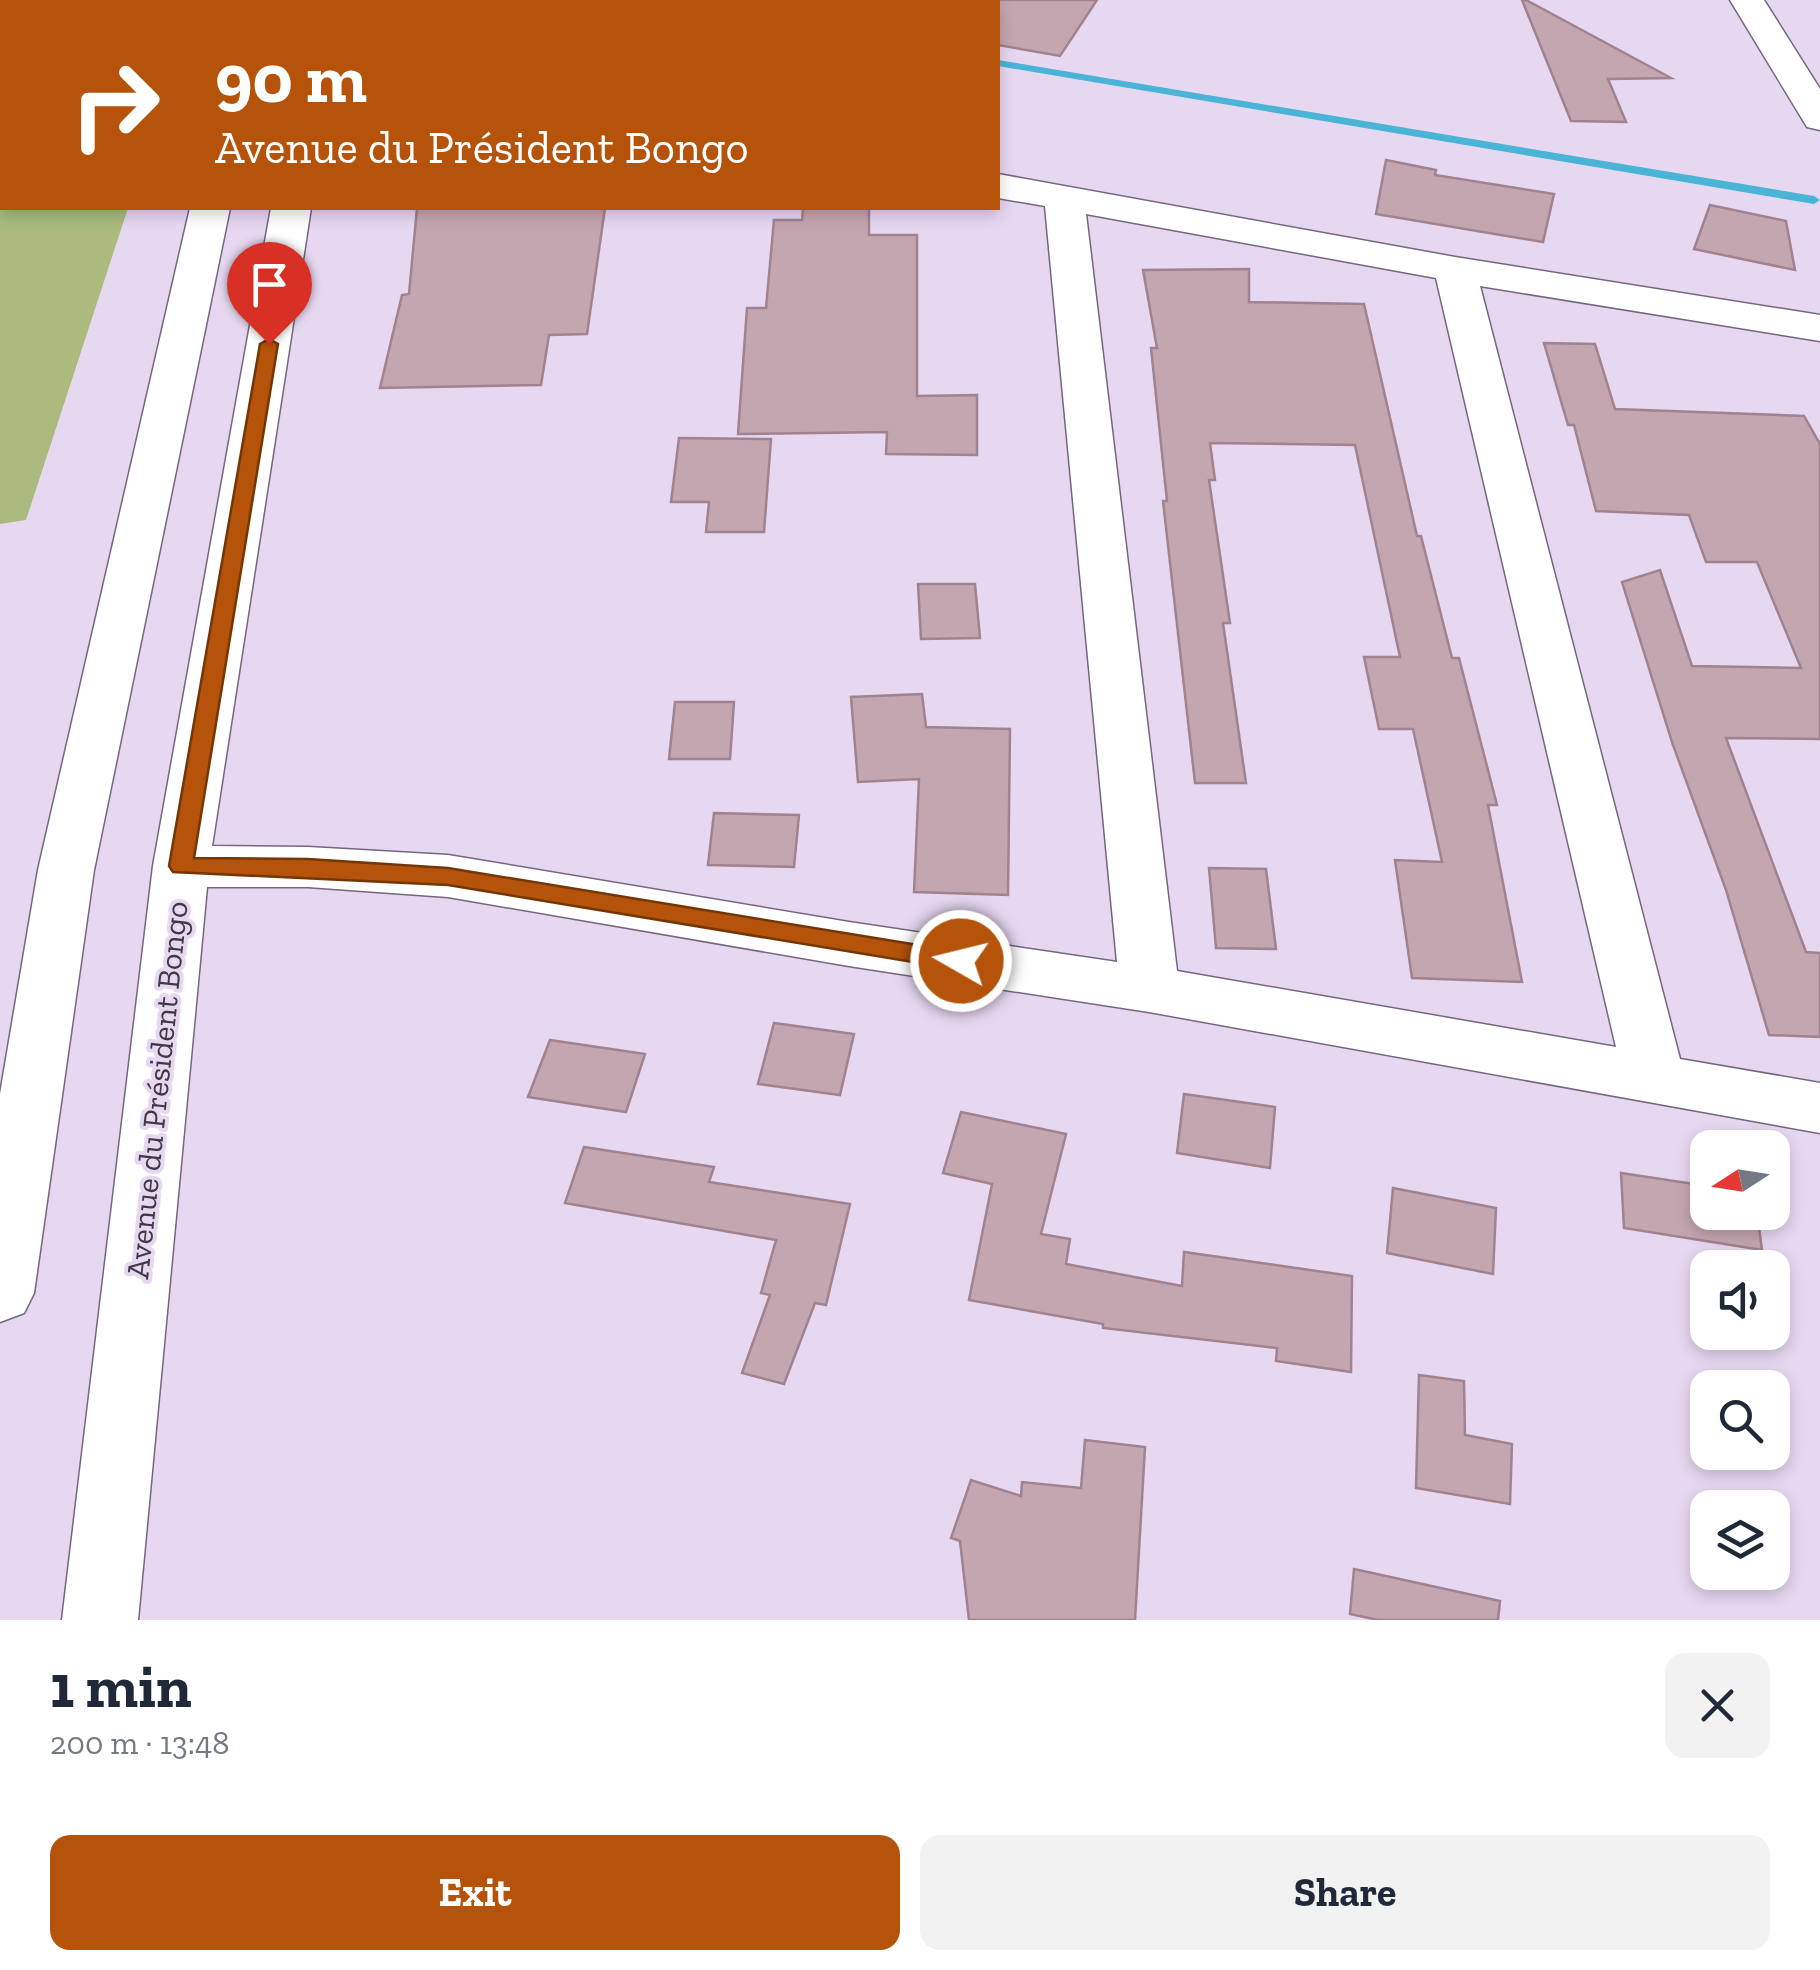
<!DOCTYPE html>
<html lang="en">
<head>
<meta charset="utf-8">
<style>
	:root { --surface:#fff; --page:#f2f2f3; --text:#1f2937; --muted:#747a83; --accent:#b45309 }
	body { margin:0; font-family:"Zilla Slab",serif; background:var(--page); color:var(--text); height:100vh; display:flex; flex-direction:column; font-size:38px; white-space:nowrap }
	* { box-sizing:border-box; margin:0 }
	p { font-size:32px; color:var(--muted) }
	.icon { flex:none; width:55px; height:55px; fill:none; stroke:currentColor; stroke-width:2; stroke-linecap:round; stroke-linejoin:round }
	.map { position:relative; height:1620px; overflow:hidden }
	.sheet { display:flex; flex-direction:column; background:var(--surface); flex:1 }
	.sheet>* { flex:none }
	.hud { position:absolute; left:0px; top:0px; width:1000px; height:210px; box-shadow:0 5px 15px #0003; background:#b45309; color:#fff; overflow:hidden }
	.needle { width:65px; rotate:258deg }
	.fabs { position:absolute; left:1690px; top:1130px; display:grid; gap:20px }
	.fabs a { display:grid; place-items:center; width:100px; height:100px; border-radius:20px; background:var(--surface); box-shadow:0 5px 15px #0003; font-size:50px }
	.pin { position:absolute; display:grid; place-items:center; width:85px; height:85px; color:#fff; margin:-102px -42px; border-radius:50% 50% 50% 0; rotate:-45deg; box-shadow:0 0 10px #0007 }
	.pin .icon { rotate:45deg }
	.me { position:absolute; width:110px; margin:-55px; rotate:278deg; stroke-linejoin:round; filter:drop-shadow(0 0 8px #0008) }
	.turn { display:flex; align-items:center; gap:35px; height:210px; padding:0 50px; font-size:45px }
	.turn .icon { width:130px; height:130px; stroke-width:2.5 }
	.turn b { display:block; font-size:70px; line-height:85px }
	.round { display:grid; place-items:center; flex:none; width:105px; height:105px; border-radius:20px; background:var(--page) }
	.headline { display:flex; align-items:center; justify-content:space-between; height:170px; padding:0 50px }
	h1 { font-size:60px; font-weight:700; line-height:75px }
	.action { display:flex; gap:20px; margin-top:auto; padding:20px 50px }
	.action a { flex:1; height:115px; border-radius:20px; background:var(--accent); color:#fff; font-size:40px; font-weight:700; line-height:115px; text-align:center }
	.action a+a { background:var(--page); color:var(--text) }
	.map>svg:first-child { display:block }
</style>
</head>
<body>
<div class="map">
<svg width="1820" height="1620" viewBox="0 0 1820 1620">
	<rect width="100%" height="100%" fill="#e7d8f2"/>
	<polygon fill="#aabb7d" points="0,0 196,0 2,2 2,208 128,208 26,520 0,524"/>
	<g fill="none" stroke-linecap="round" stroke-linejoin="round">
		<g fill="#4ab4d6" fill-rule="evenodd">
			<polygon points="592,0 620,0 622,2 595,2"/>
			<polygon points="998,60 1814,196 1820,200 1814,204 998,66"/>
		</g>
	</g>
	<g fill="#c4a6b1" stroke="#a0838e" stroke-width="2.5">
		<polygon points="998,0 1097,0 1060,56 998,45"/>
		<polygon points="1522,0 1526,0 1671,78 1608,79 1626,122 1571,121"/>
		<polygon points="1386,160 1436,170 1435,175 1554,194 1543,242 1376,214"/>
		<polygon points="1710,205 1786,221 1795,270 1694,249"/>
		<polygon points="417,208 605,208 587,334 549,335 541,385 380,388 402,295 409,294"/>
		<polygon points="803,208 869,208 869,235 917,235 917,396 977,395 977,455 886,454 887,432 738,434 747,308 766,308 774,220 802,220"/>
		<polygon points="1249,269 1249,302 1364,304 1417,536 1421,536 1452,658 1459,658 1497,805 1488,805 1522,982 1412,978 1395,860 1442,862 1413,729 1379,729 1364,657 1400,657 1355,445 1210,443 1215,480 1209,480 1230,623 1223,623 1246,783 1195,783 1163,501 1167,501 1151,348 1157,348 1143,270"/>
		<polygon points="1544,343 1595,344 1615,409 1804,416 1820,444 1820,739 1726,738 1806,952 1820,953 1820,1037 1769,1035 1726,890 1673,745 1622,582 1660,570 1692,666 1801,668 1757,562 1706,562 1689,515 1596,511 1574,425 1568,425"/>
		<polygon points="679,438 771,439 764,532 706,532 709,502 671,502"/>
		<polygon points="918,584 975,584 980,638 921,639"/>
		<polygon points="922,694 926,727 1010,729 1008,895 914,892 919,779 858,782 851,697"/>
		<polygon points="675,702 734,702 730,759 669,759"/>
		<polygon points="714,813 799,815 794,867 708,865"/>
		<polygon points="1209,868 1266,869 1276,949 1216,948"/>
		<polygon points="774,1023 854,1034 840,1095 758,1084"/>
		<polygon points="550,1040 645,1054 626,1112 528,1097"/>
		<polygon points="1184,1094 1275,1107 1270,1168 1177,1153"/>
		<polygon points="961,1112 1066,1134 1041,1234 1070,1239 1066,1264 1182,1286 1184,1252 1352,1276 1351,1372 1276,1361 1277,1348 1103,1328 1103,1324 969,1300 992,1184 943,1173"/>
		<polygon points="584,1147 714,1167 709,1182 850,1204 826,1305 815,1303 784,1384 742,1373 770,1295 761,1293 776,1240 565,1203"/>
		<polygon points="1621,1173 1708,1186 1708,1212 1757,1212 1762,1250 1624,1228"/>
		<polygon points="1393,1188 1496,1208 1493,1274 1387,1253"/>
		<polygon points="1419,1375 1464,1381 1465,1435 1512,1444 1510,1504 1416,1488"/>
		<polygon points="1085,1440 1145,1447 1135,1620 969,1620 960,1541 951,1538 971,1480 1021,1496 1022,1482 1081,1488"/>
		<polygon points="1354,1569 1500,1601 1498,1620 1378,1620 1350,1614"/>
	</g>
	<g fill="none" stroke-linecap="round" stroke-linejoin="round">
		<defs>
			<g id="minor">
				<rect x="237" y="0" width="34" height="2"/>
				<rect x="302" y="0" width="34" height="2"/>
				<polygon points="754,0 797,0 798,2 755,2"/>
				<polygon points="1730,0 1764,0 1820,89 1820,130 1807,127"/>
				<path d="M998,174l457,83 365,58v26l-340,-55 200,773 140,24v50l-671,-121 -300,-46 -401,-69 -140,-10h-101l-69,733h-76l91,-754 118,-658h40l-99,638 96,1 140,8 401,67 268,40 -72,-756 -47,-8zM1086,214l350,64 180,769 -439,-76z"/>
				<polygon points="190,208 230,208 94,870 34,1293 24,1313 0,1322 0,1094 38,870"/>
			</g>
		</defs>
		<use href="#minor" stroke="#74677e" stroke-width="3"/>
		<use href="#minor" fill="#fff" fill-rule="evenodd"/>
	</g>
	<polygon fill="#b45309" stroke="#753606" stroke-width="2.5" points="269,339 278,344 194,858 308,859 448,868 961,952 970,955 973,961 970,967 961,970 448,885 173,872 169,866 260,344"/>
	<g text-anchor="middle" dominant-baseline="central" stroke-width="8" stroke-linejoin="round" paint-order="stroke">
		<g font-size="32" fill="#3f3943" stroke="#e7d8f2">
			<text transform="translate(157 1090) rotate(-84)">Avenue du Président Bongo</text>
		</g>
	</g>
</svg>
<div class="fabs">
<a><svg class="needle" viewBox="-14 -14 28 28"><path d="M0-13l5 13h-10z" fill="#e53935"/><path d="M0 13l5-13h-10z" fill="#747a83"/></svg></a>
<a><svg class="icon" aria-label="sound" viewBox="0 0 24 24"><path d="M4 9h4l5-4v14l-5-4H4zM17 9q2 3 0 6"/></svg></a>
<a><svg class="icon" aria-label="search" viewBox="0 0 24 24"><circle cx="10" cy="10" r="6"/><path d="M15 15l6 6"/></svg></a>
<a><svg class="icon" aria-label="layers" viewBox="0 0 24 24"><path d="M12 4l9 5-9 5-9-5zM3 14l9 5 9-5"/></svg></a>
</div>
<div class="pin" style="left:269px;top:344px;background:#d93025"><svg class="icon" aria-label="arrive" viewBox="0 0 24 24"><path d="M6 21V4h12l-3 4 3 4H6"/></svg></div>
<svg class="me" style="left:961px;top:961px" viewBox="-20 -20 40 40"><circle r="17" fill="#b45309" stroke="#fff" stroke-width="3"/><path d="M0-11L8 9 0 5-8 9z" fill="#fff"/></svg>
<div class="hud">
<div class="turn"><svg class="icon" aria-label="right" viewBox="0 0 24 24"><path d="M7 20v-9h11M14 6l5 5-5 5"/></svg><div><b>90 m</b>Avenue du Président Bongo</div></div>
</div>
</div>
<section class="sheet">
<div class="headline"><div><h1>1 min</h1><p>200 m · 13:48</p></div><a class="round"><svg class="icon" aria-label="close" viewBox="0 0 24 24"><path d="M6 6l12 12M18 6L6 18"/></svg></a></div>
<div class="action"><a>Exit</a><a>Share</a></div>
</section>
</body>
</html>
